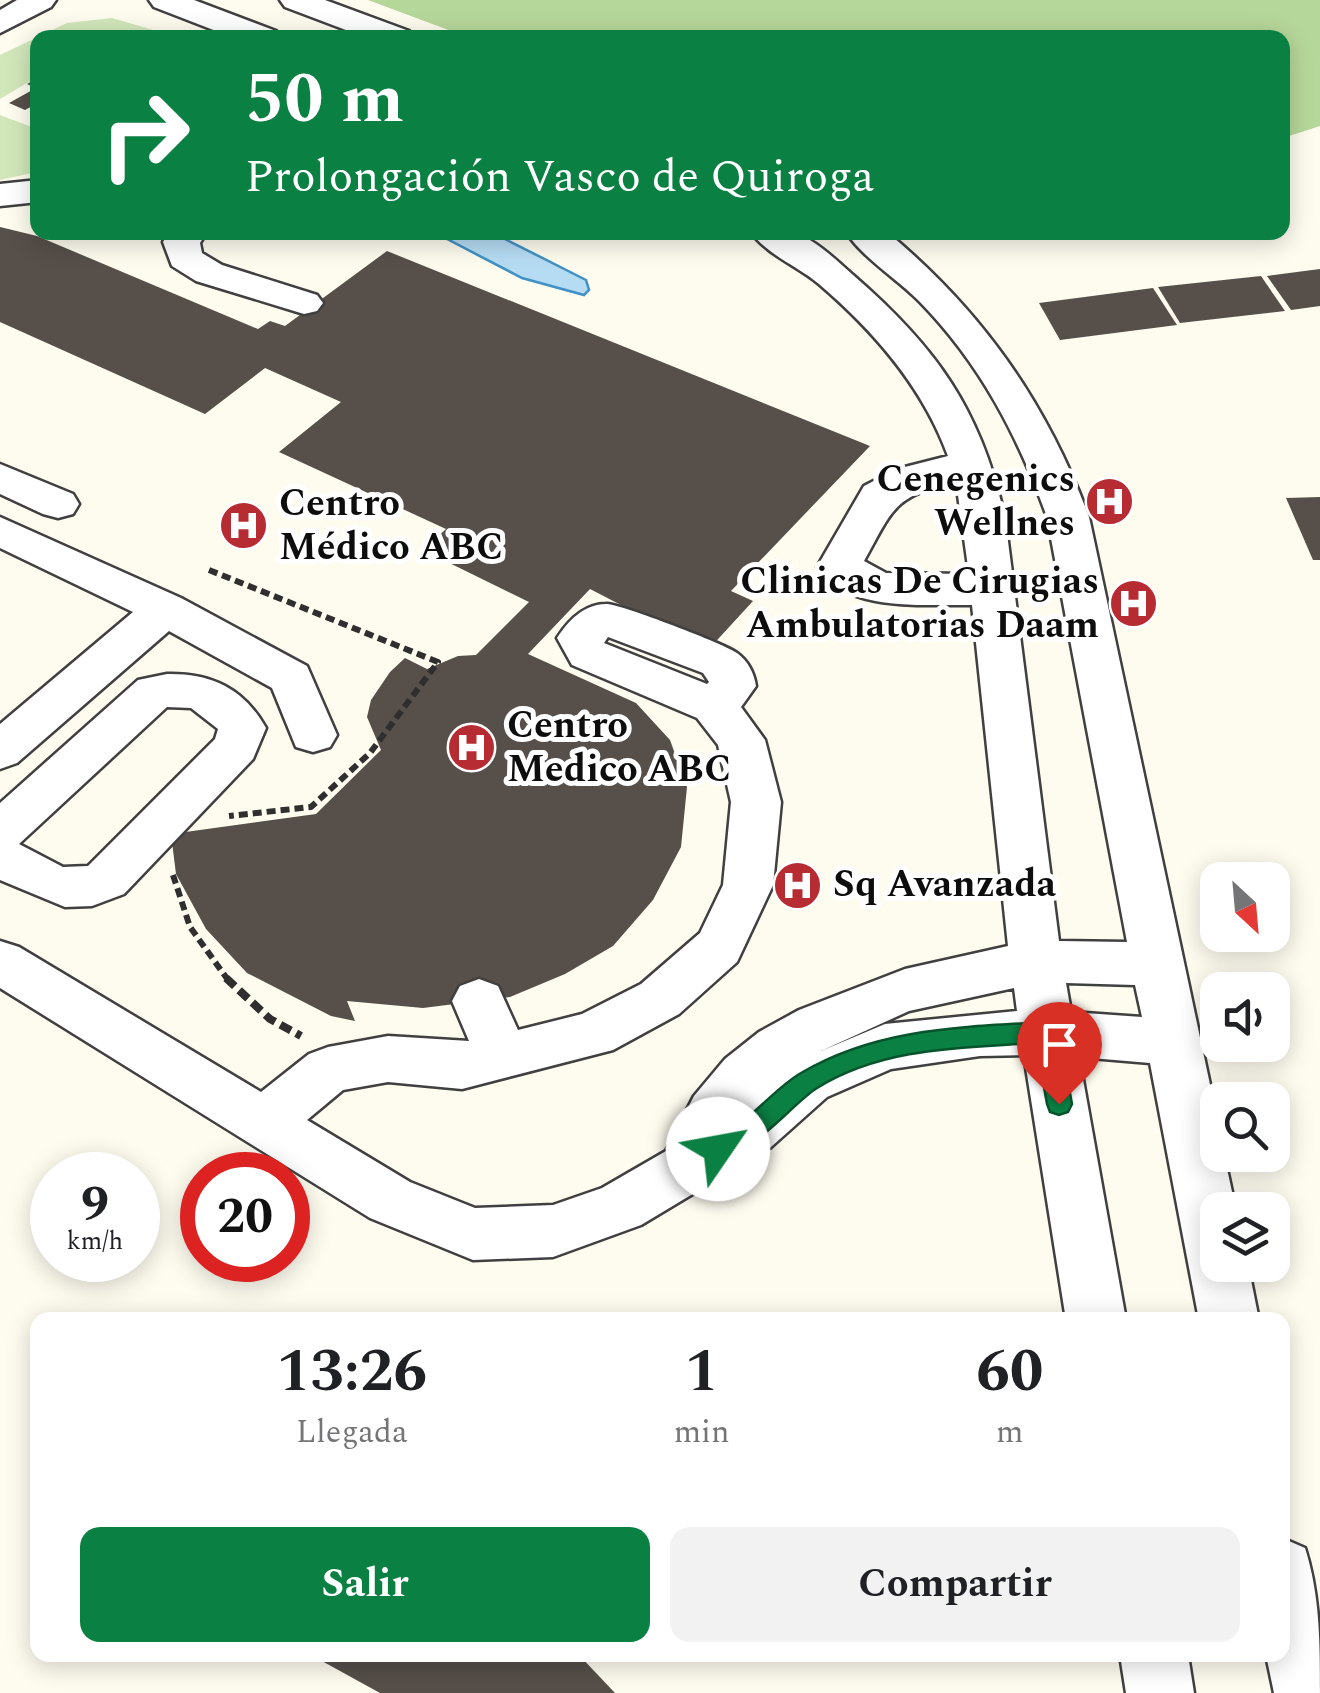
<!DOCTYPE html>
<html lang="es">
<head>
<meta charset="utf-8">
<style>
	:root { --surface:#fff; --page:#f2f2f2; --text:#202124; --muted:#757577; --accent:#0b8043 }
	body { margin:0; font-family:Spectral,serif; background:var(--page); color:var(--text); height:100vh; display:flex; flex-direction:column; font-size:38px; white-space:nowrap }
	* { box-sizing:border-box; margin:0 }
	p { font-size:32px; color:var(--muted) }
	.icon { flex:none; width:55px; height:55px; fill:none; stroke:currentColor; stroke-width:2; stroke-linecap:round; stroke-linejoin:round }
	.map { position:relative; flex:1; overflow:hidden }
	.side { position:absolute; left:30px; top:1312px; width:1260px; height:350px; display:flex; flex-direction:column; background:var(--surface); border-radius:20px; box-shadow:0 5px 25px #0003 }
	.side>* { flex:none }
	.banner { position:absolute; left:30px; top:30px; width:1260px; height:210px; border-radius:20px; box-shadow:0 5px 25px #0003; background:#0b8043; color:#fff; overflow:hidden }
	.needle { width:65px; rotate:154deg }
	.fabs { position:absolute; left:1200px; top:862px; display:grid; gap:20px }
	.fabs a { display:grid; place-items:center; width:90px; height:90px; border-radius:20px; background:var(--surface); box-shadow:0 5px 25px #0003; font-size:50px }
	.speed { position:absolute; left:30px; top:1152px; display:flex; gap:20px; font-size:50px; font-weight:700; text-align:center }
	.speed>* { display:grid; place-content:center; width:130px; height:130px; border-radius:50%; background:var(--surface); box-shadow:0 5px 25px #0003; line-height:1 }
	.speed small { font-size:25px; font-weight:400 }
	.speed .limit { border:15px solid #d22; background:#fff; color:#111 }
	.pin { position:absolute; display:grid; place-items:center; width:85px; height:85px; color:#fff; margin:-102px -42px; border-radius:50% 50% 50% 0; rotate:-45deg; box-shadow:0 0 10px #0007 }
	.pin .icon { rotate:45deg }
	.me { position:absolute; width:110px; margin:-55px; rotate:57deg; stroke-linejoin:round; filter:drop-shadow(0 0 8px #0008) }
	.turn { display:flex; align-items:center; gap:35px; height:210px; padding:0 50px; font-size:45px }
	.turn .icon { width:130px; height:130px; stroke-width:2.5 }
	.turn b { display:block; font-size:70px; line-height:85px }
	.eta { display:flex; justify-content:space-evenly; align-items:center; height:170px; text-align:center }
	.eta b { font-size:60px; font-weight:700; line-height:70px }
	.primary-button { display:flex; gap:20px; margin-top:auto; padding:20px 50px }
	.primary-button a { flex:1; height:115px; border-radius:20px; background:var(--accent); color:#fff; font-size:40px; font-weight:700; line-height:115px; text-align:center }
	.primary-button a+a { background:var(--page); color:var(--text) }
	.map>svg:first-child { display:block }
</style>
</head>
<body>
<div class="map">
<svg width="1320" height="1693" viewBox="0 0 1320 1693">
	<rect width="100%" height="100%" fill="#fefbef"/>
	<g fill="#d1e7ba">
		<polygon points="112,18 177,37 38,38 37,77 0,99 0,55 67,23"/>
		<polygon points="0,115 37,129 37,172 0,180"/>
	</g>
	<polygon fill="#b6d79a" points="368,0 1320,0 1320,126 1283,138 1282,38 470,38"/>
	<polygon fill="#b6dcf3" stroke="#4091c6" stroke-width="2.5" points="415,233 493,233 586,280 589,290 584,295 522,278 447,239"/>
	<g fill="#564f4a">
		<polygon points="38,78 38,103 25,110 9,103 36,88 27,84"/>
		<polygon points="0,227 37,236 258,329 270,321 285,326 387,251 870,446 731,591 753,601 708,650 590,589 528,654 636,703 670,740 687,787 681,847 653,900 613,946 565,974 510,997 423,1008 347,1001 355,1021 331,1016 247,973 206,929 176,874 171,834 316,814 381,750 367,717 371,700 390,672 405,658 427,669 458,656 476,655 529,602 423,550 446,529 279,452 341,402 265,368 205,414 0,322"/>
		<polygon points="1320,269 1320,306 1291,310 1267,276"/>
		<polygon points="1261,276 1285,311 1180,323 1158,287"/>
		<polygon points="1153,288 1177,325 1060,340 1039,303"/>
		<polygon points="1320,497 1320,560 1313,560 1286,498"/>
		<polygon points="311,1655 579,1655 615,1693 380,1693"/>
	</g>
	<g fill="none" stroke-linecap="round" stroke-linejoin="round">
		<defs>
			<g id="minor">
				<polygon points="17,0 56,0 51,7 0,33 0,10"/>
				<polygon points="149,0 194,0 276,31 281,38 234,38 154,7"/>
				<polygon points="280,0 325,0 409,31 414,38 367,38 285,7"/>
				<polygon points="38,180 38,202 0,206 0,184"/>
				<polygon points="169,232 207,232 200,243 202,253 222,265 317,295 323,303 317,311 304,314 196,281 172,266 163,242"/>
				<path d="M751,232c14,0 34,-3 46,2 20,7 40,27 56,41 84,73 128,135 152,243l54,423 68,1 -80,-425c-29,-81 -67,-154 -128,-216 -23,-23 -55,-42 -73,-69h41c95,79 159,170 202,285l129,605v33h6l12,55h-18v55h30l11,55h-60l-49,-257 -71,-6 47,263h-60l-42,-265 -44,1 -89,13 -64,28 -56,50 -130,78 -88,32 -80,3 -103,-42 -370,-230v-47l19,6 242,145 48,-38 19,-7 60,-11 81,5 -17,-40 8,-15 19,-7 19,7 20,44 64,-16 59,-30 59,-51 23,-48 8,-83 -13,-57 -21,-27 -125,-53 -15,-27c11,-17 27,-34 49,-34 12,-1 121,41 131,49 11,8 17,20 19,33l-15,21 24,33 16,62 -8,83 -36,77 -58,52 -66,36 -151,39 -74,-7 -45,8 -36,30 103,62 65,26 78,-3 49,-17 64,-37 28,-55 31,-37 34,-27 40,-22 106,-41 103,-23 -36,-341c-47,-1 -127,8 -155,-38l47,-81 33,-17 51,-13c-25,-69 -74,-125 -129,-172 -20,-17 -53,-30 -68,-52zM956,481l13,93 -83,-1 -22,-12c30,-54 28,-63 92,-80zM608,637l95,36 6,9 -2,2 -103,-41zM1066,983l69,2 7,32 -71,-5zM1014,988l3,23 -132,13 -64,27 88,-40z"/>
				<polygon points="0,464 73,494 79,504 73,514 58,518 43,514 0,494"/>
				<polygon points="0,517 181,598 307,666 337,735 330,747 313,752 296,747 272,688 169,631 17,763 0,769 0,724 133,612 0,548"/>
				<path d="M167,674c45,-1 77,15 99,54l-13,31 -129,135 -32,12 -27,1 -65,-27v-77l138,-123zM167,707l24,1 27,21 -3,10 -127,127 -25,1 -44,-23z"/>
				<path d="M1282,1538l23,10c15,47 15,95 15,145h-46l-8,-38h16z"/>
				<polygon points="1120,1655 1188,1655 1194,1693 1126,1693"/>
			</g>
		</defs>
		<use href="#minor" stroke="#404040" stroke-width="5"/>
		<g stroke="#2f2f2f" stroke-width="6" stroke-dasharray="9 5" stroke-linecap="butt">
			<polyline points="209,570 438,662 370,753 311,807 229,816"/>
			<polyline points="173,875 190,927 228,980"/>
		</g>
		<polyline stroke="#2f2f2f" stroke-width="8" stroke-dasharray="12 6" stroke-linecap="butt" points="226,978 270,1019 301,1036"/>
		<use href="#minor" fill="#fff" fill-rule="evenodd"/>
	</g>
	<path fill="#0b8043" stroke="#07532c" stroke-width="2.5" d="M1047,1022l9,3 3,7 13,72 -4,8 -9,3 -9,-3 -3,-8 -11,-61c-74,5 -153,4 -219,45 -26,16 -75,80 -108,69l-3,-8c7,-16 29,-21 42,-32 17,-14 34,-33 53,-44 76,-45 160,-46 246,-51z"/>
	<defs>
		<symbol id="hospital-disc" viewBox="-11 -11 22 22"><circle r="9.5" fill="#b72c33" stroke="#fff"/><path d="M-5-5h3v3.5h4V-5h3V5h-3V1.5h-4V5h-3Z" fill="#fff"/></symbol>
	</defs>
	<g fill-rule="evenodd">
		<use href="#hospital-disc" x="1082" y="474" width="55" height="55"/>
		<use href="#hospital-disc" x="216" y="498" width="55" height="55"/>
		<use href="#hospital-disc" x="1106" y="576" width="55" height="55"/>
		<use href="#hospital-disc" x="444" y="720" width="55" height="55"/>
		<use href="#hospital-disc" x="770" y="858" width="55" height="55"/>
	</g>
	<g text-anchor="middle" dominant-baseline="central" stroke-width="10" stroke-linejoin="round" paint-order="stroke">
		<g font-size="38" font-weight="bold" fill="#0d0d0d" stroke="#fff" text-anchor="start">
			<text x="1075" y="480" text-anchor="end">Cenegenics<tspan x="1075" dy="44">Wellnes</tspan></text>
			<text x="279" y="504">Centro<tspan x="279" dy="44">Médico ABC</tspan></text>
			<text x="1099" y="582" text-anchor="end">Clinicas De Cirugias<tspan x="1099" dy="44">Ambulatorias Daam</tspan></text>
			<text x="507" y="726">Centro<tspan x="507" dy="44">Medico ABC</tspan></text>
			<text x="833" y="885">Sq Avanzada</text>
		</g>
	</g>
</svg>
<div class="fabs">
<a><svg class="needle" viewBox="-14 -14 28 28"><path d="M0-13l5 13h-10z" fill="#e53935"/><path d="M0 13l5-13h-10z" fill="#757577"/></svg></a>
<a><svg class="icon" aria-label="sound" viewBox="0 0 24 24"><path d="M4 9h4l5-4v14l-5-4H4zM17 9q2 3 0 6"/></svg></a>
<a><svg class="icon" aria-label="search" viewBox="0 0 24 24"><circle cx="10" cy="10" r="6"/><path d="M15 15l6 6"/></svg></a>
<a><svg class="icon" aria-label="layers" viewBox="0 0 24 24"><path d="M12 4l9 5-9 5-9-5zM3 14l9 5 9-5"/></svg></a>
</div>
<div class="speed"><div>9<small>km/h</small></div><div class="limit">20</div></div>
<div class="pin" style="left:1059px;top:1104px;background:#d93025"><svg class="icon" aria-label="arrive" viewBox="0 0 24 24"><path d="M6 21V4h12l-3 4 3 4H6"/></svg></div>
<svg class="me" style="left:718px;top:1149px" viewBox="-20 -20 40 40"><circle r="19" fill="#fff"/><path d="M0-13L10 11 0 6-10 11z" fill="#0b8043"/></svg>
<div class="banner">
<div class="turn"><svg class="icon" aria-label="right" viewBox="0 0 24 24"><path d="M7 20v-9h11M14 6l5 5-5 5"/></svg><div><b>50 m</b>Prolongación Vasco de Quiroga</div></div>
</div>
<section class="side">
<div class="eta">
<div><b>13:26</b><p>Llegada</p></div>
<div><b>1</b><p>min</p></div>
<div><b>60</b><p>m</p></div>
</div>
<div class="primary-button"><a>Salir</a><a>Compartir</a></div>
</section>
</div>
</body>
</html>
